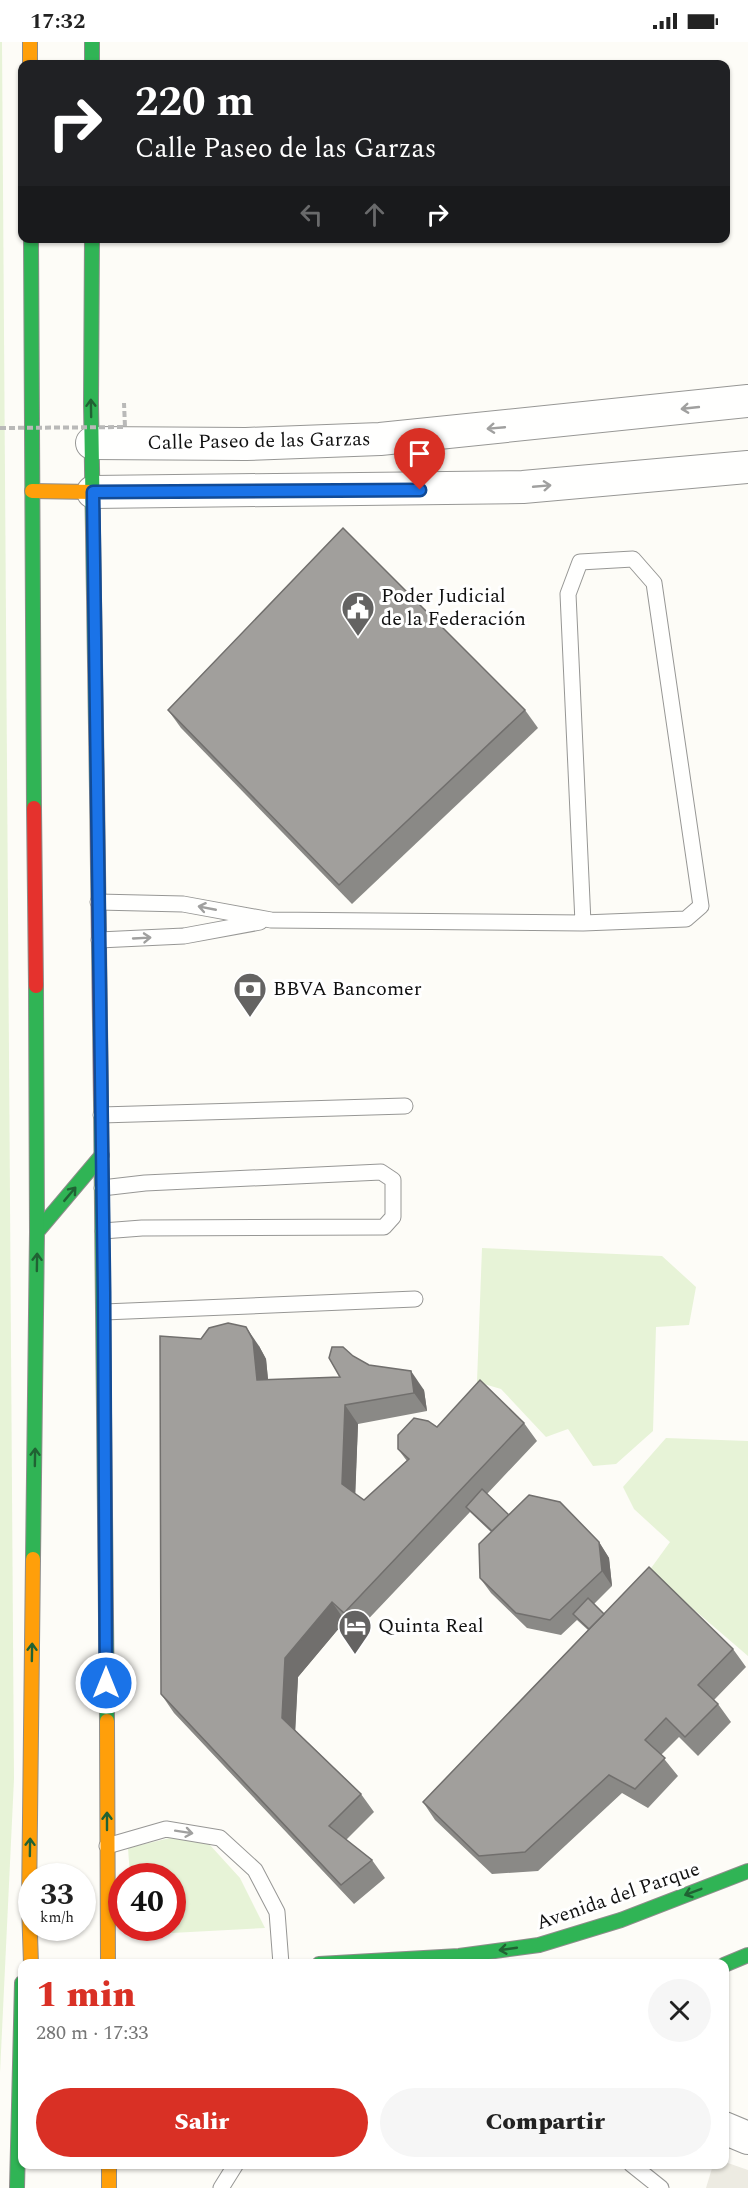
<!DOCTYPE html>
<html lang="es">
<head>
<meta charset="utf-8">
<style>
	:root { --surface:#fff; --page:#f6f6f6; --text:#222; --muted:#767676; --accent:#d93025 }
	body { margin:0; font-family:Spectral,serif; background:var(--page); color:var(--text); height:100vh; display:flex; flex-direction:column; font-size:22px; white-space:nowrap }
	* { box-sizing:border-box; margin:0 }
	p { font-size:20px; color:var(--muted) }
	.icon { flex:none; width:33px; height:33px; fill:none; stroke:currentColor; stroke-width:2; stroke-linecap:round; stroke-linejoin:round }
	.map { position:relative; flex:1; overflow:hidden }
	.sheet { position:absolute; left:18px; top:1917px; width:711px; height:210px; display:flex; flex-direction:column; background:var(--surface); border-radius:12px; box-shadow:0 2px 4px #0004 }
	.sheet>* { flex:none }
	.guide { position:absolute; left:18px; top:18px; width:712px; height:183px; border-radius:12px; box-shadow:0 2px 4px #0004; background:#202124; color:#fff; overflow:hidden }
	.speed { position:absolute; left:18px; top:1821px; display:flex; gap:12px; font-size:30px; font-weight:700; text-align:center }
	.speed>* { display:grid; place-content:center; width:78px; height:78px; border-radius:50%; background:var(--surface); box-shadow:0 2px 4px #0004; line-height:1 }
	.speed small { font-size:15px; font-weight:400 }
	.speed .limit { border:9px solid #d22; background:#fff; color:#111 }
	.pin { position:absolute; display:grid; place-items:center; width:51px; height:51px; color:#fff; margin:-62px -26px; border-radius:50% 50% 50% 0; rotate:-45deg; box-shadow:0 0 6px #0007 }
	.pin .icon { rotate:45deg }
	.me { position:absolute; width:66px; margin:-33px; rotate:0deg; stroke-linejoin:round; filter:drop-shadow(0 0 4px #0008) }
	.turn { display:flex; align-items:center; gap:21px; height:126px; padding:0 18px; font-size:27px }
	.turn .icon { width:78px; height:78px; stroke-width:2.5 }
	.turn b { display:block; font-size:42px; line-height:51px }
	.lanes { display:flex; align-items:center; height:57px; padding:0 18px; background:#0003; justify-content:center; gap:30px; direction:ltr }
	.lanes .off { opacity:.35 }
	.round { display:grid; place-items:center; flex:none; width:63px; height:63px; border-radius:32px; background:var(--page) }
	.summary { display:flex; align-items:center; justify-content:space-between; height:102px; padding:0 18px }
	h1 { font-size:36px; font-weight:800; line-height:45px; color:var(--accent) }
	.primary-button { display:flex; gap:12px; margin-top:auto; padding:12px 18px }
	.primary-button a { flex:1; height:69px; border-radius:36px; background:var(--accent); color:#fff; font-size:24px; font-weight:800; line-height:69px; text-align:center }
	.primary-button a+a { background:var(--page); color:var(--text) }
	.status { display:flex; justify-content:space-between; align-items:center; height:42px; padding:0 30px; background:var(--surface); direction:ltr }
	.status svg { height:16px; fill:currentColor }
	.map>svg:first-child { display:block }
</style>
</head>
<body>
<div class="status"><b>17:32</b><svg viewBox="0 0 49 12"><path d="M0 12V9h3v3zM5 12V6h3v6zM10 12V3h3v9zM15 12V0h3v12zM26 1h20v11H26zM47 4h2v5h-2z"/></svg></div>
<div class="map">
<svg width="748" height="2146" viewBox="0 0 748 2146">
	<rect width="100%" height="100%" fill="#fdfcf7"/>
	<g fill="#e7f3d7">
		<polygon points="0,0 2,0 14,1737 0,2031"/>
		<polygon points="482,1206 662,1214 696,1245 689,1283 656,1285 653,1389 616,1422 593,1424 568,1387 546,1395 501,1347 477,1340"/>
		<polygon points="666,1396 748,1399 748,1614 649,1529 670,1500 634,1467 623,1445"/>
		<polygon points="170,1796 209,1802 240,1836 265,1886 134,1893 134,1886 172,1886 172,1834 130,1834 128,1806"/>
	</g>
	<polygon fill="#edebe2" points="725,2120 748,2128 748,2146 706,2146 713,2123 724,2122"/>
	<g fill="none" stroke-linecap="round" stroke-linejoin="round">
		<defs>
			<g id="lane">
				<polyline points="98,860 183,862 271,878 583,881 686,877 701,864 654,541 633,517 580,520 568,552 583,881"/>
				<polyline points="99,898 184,894 260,880"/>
				<polyline points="101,1073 405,1064"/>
				<polyline points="102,1146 145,1141 381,1130 393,1138 393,1175 384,1185 142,1186 103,1189"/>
				<polyline points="104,1270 415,1257"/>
				<polyline points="107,1804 166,1787 220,1796 255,1828 277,1870 281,1922"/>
				<polyline points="631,2122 661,2146"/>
				<polyline points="221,2146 236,2122"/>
			</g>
			<g id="street">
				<polyline points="92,401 246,402 380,397 748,359"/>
				<polyline points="93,450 523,445 748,425"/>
				<polyline points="724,2086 748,2096"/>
			</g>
			<g id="fast">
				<polyline points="92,0 92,22"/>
				<polyline points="31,196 34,766"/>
				<polyline points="92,196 91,361 97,749"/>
				<polyline points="101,1061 107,1679"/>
				<polyline points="37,1190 102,1113"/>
				<polyline points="33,1517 37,1190 36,944"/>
				<polyline points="319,1922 459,1914 539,1903 621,1878 748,1829"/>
				<polyline points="724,1923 748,1913"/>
				<polyline points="17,2146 22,1941"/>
			</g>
			<g id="slow">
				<polyline points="30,0 30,22"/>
				<polyline points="32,449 93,450"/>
				<polyline points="107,1679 108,1922"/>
				<polyline points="31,1922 29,1863 33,1517"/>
				<polyline points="109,2122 109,2146"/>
			</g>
			<g id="jam">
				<polyline points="97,749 101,1061"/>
				<polyline points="34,766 36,944"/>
			</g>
		</defs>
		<use href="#lane" stroke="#979795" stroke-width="17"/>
		<use href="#street" stroke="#979795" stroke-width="34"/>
		<use href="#fast" stroke="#8e8d8b" stroke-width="16"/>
		<use href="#slow" stroke="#8e8d8b" stroke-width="16"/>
		<use href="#jam" stroke="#8e8d8b" stroke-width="16"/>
		<use href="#lane" stroke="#fffffe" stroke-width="15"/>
		<use href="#street" stroke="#fffffe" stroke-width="32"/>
		<use href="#fast" stroke="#30b455" stroke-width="14"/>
		<use href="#slow" stroke="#ff9f0a" stroke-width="14"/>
		<use href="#jam" stroke="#e5322d" stroke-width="14"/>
		<polyline stroke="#b9b9b8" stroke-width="4" stroke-dasharray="6 3" stroke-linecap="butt" points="0,386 125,385 124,361"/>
	</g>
	<g fill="#8a8986">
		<polygon points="168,668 525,668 538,686 352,862 181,686"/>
		<polygon points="201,1297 259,1304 266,1317 268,1338 340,1335 353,1314 369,1323 424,1348 427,1369 358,1382 355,1452 364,1458 407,1419 398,1407 437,1385 524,1381 537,1399 487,1452 509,1473 599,1500 609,1516 612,1544 594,1562 604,1572 733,1607 746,1625 714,1658 718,1662 731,1680 698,1714 679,1695 661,1713 678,1734 648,1766 622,1751 538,1829 492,1832 435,1778 423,1760 588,1588 577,1578 561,1593 527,1586 491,1551 480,1536 491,1490 470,1470 357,1589 345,1579 298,1635 295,1688 361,1752 374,1770 346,1798 372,1818 385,1836 354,1862 174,1671 161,1652"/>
	</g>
	<g fill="#716f6d">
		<polygon points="246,1285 259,1304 266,1317 270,1357 257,1338"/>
		<polygon points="411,1329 424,1348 427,1369 414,1351"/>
		<polygon points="345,1363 358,1382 355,1460 342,1442"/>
		<polygon points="599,1500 609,1516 612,1544 602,1529"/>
		<polygon points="332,1560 345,1579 298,1635 295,1694 282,1676 285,1616"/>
	</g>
	<g fill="#a19f9c" stroke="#716f6d" stroke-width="1.5">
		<polygon points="343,486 525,668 339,843 168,668"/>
		<polygon points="228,1281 246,1285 253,1298 257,1338 340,1335 329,1316 332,1305 343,1305 353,1314 369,1323 411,1329 414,1351 345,1363 342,1442 364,1458 409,1417 398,1407 398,1393 414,1376 428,1379 437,1385 480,1338 524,1381 344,1571 332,1560 285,1616 282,1676 361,1752 329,1784 372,1818 341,1843 161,1652 160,1294 201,1297 209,1286"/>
		<polygon points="482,1447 509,1473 492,1489 466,1465"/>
		<polygon points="529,1453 560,1460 599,1500 602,1529 550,1578 516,1571 480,1536 479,1502"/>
		<polygon points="649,1525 733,1607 698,1643 718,1662 685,1695 666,1676 645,1698 665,1716 635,1747 609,1733 525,1810 479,1814 423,1760"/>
		<polygon points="588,1556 604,1572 589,1587 573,1572"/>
	</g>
	<defs><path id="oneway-shaft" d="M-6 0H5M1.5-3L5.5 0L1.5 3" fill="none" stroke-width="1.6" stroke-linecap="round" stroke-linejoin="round" transform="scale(1.5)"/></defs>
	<g stroke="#206233">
		<use href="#oneway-shaft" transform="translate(91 366) rotate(-91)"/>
		<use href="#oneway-shaft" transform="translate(70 1152) rotate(-50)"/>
		<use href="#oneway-shaft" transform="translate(37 1220) rotate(-89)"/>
		<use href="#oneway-shaft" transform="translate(35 1415) rotate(-89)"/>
		<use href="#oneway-shaft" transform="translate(32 1610) rotate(-89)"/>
		<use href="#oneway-shaft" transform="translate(107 1779) rotate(-90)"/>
		<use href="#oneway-shaft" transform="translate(30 1805) rotate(-89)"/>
		<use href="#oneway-shaft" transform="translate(693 1850) rotate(159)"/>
		<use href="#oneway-shaft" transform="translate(508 1907) rotate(172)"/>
	</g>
	<g stroke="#a0a09f">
		<use href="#oneway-shaft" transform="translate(690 366) rotate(174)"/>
		<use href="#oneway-shaft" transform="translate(496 386) rotate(175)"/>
		<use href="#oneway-shaft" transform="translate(542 444) rotate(-5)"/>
		<use href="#oneway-shaft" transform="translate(207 866) rotate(-169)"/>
		<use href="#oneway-shaft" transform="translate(142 896) rotate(-3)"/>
		<use href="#oneway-shaft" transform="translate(184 1790) rotate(9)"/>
	</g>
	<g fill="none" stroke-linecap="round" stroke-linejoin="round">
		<defs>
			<polyline id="route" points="106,1641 104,1250 93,450 420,448"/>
		</defs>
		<use href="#route" stroke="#114b97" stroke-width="15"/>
		<use href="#route" stroke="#1a73e8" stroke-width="10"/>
	</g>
	<defs>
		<symbol id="civic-pin" viewBox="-11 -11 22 30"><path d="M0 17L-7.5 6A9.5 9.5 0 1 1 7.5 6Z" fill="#646362" stroke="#fff"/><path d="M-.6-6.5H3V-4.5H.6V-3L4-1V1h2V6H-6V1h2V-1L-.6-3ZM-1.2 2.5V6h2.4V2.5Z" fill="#fff"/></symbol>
		<symbol id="bank-pin" viewBox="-11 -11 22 30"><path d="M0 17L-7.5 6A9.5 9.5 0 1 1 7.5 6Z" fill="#646362" stroke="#fff"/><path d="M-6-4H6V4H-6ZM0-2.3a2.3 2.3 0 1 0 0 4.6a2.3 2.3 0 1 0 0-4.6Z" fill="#fff"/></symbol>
		<symbol id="hotel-pin" viewBox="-11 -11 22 30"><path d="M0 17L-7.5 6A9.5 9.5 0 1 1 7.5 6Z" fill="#646362" stroke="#fff"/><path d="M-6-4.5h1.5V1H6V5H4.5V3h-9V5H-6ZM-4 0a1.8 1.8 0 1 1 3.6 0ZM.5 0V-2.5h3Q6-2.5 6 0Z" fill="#fff"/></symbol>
	</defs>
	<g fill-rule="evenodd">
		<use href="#civic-pin" x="339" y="547" width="38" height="52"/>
		<use href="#bank-pin" x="231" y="928" width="38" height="52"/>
		<use href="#hotel-pin" x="336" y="1565" width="38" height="52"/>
	</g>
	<g text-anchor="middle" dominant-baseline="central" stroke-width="6" stroke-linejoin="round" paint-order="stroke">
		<g font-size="20" fill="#111" stroke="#fff">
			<text transform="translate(259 399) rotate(-1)">Calle Paseo de las Garzas</text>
			<text transform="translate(618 1854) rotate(-19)">Avenida del Parque</text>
		</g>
		<g font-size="20" fill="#111" stroke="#fff" text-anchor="start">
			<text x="381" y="554">Poder Judicial<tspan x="381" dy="23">de la Federación</tspan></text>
			<text x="273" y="947">BBVA Bancomer</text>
			<text x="378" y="1584">Quinta Real</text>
		</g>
	</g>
</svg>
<div class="speed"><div>33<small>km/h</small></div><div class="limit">40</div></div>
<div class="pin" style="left:420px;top:448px;background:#d93025"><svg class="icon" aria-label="arrive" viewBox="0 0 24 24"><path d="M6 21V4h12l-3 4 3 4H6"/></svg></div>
<svg class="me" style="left:106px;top:1641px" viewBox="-20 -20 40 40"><circle r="17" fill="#1a73e8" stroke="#fff" stroke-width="3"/><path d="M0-11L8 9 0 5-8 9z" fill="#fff"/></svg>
<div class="guide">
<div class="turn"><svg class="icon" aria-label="right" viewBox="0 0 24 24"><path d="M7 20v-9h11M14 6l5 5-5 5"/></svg><div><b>220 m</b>Calle Paseo de las Garzas</div></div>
<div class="lanes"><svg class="icon off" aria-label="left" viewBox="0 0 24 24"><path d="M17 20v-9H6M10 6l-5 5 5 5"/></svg><svg class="icon off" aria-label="ahead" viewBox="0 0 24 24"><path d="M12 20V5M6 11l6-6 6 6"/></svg><svg class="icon" aria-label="right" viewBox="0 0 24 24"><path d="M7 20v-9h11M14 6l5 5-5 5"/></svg></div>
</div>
<section class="sheet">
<div class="summary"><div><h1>1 min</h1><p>280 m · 17:33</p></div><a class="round"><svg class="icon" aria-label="close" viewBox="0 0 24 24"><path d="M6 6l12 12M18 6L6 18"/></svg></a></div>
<div class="primary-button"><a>Salir</a><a>Compartir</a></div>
</section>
</div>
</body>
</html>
